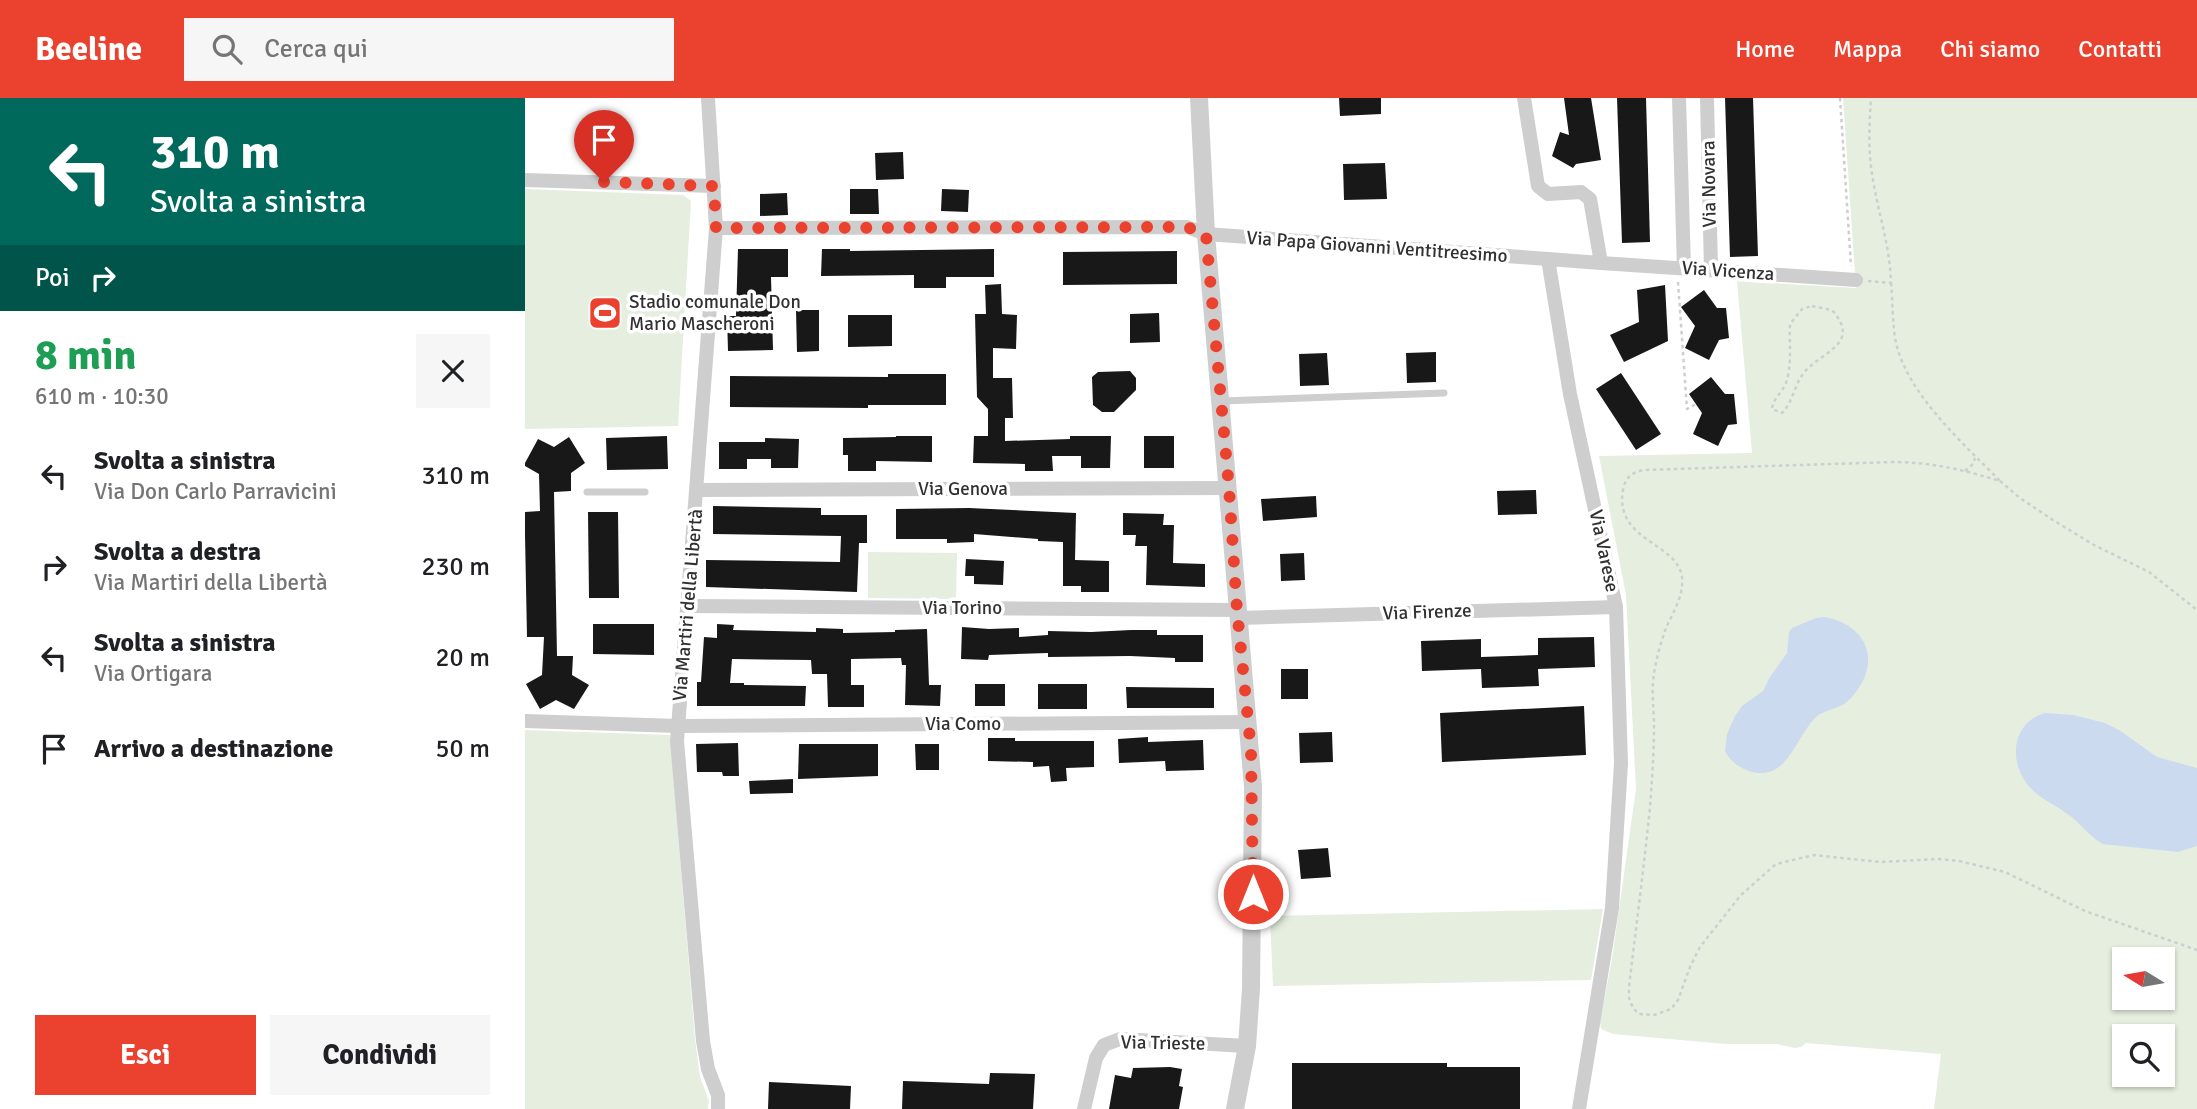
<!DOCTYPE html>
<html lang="it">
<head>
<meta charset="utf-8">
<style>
	:root { --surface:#fff; --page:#f6f6f6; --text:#202124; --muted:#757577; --accent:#eb4230 }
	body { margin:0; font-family:Signika,sans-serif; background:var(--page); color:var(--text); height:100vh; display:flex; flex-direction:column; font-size:26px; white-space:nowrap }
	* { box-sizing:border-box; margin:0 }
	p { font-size:23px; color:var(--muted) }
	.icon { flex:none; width:38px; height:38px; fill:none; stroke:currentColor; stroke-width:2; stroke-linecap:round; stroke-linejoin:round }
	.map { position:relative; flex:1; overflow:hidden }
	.sheet { display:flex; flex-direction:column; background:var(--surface); width:525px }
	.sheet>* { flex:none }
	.hud { background:#00695c; color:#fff; overflow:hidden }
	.needle { width:46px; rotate:281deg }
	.controls { position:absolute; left:1587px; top:849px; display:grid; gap:14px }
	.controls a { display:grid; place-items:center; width:63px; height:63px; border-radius:0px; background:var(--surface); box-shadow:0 2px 5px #0004; font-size:35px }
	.pin { position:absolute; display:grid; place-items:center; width:60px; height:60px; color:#fff; margin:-72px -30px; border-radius:50% 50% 50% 0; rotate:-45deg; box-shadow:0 0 7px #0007 }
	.pin .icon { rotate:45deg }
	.me { position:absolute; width:77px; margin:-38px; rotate:0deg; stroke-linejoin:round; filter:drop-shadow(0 0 5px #0008) }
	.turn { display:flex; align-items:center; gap:24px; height:147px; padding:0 35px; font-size:32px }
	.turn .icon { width:91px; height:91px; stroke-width:2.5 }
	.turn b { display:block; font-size:49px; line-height:60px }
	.then { display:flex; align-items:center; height:66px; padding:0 35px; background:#0003; gap:14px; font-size:26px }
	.round { display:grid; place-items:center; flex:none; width:74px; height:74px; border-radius:0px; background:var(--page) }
	.summary { display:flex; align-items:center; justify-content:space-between; height:119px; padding:0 35px }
	h1 { font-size:42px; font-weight:700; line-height:52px; color:#1e9e55 }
	.primary-button { display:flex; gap:14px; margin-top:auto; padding:14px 35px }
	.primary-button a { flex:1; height:80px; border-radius:0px; background:var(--accent); color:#fff; font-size:28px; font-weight:700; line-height:80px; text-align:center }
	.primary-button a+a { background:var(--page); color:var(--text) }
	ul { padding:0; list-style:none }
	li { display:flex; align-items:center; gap:21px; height:91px; padding:0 35px }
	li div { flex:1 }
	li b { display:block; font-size:26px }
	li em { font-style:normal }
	header { display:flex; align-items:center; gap:42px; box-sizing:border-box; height:98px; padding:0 35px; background:var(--accent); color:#fff }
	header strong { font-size:33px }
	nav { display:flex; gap:38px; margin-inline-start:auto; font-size:24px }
	.search { width:490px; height:63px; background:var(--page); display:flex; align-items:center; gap:18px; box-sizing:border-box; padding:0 24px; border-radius:0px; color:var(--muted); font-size:26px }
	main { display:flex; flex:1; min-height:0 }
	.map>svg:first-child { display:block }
</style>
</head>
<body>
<header>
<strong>Beeline</strong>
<div class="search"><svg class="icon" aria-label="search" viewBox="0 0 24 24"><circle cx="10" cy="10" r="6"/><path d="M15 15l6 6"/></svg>Cerca qui</div>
<nav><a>Home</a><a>Mappa</a><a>Chi siamo</a><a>Contatti</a></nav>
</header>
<main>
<section class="sheet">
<div class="hud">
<div class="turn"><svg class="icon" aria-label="left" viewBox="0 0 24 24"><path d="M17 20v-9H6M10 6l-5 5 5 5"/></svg><div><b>310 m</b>Svolta a sinistra</div></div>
<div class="then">Poi<svg class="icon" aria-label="right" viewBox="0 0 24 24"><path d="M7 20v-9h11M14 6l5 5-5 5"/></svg></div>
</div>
<div class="summary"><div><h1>8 min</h1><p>610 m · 10:30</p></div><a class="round"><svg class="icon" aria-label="close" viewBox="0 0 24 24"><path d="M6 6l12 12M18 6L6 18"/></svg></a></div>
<ul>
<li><svg class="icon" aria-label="left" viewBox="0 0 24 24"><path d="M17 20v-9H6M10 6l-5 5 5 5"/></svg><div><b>Svolta a sinistra</b><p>Via Don Carlo Parravicini</p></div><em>310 m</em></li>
<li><svg class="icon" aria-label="right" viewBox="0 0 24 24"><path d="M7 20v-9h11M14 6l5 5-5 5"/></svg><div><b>Svolta a destra</b><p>Via Martiri della Libertà</p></div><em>230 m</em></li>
<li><svg class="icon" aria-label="left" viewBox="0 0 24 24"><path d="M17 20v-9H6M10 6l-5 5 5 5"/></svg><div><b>Svolta a sinistra</b><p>Via Ortigara</p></div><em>20 m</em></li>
<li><svg class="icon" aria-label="arrive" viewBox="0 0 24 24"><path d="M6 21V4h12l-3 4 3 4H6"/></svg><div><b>Arrivo a destinazione</b></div><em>50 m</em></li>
</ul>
<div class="primary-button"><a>Esci</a><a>Condividi</a></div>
</section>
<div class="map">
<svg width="1672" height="1011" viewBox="0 0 1672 1011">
	<rect width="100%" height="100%" fill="#fff"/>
	<g fill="#e5eedf" fill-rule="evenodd">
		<path d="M1318,0h354v1011h-263l7,-55 -135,-11 -5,4 -6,1 -18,-4h-51l-113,-10 -12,-5 -1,-7 12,-63 24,-170 -10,-194 -27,-139 153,-3 -15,-172 119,7zM1600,861h38v39h-38zM1600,938h38v38h-38z"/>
		<polygon points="0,91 158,97 166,103 153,328 0,331"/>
		<polygon points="343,454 432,455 431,501 343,500"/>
		<polygon points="0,632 145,637 170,941 175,979 184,1003 183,1011 0,1011"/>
		<polygon points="1078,811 1066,882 748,888 745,818"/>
	</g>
	<g fill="#cbdaee">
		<path d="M1300,519c47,9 57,51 23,84 -10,9 -24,8 -33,17 -20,20 -28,65 -66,53 -11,-4 -19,-10 -24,-20l2,-17 8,-18 7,-10 21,-15 7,-14 17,-24 2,-21 3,-4 24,-10z"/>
		<path d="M1520,615l28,2 32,8 14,7 38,27 40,11v78l-19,6 -75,-8c-15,-8 -23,-22 -37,-31 -14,-10 -28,-15 -39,-29 -19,-25 -14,-62 18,-71z"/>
	</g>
	<g fill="#181818">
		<polygon points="814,0 856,0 856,16 815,18"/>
		<polygon points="1039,0 1066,0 1076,62 1051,66 1048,70 1027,58 1035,34 1044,37"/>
		<polygon points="1092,0 1121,0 1125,144 1097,145"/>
		<polygon points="1200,0 1228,0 1233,158 1205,159"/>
		<polygon points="378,54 379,81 351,82 350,55"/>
		<polygon points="860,65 862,101 819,102 818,66"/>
		<polygon points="325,91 353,91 354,116 325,116"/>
		<polygon points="417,91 444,92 443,114 416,113"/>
		<polygon points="262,95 263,117 235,118 235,96"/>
		<polygon points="213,151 263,151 263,179 246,179 248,252 203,253 202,218 211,218"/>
		<polygon points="297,151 325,151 325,153 469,151 469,179 421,179 421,190 389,190 389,177 296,178"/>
		<polygon points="652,153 652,186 538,187 538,154"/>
		<polygon points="476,186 477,216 492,217 491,251 468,250 468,280 487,280 488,320 480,320 480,343 545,341 545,338 586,338 585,370 556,370 556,358 527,358 528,373 500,373 500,366 448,365 449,338 463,338 463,311 452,299 450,216 461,216 460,187"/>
		<polygon points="1140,187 1143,243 1099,264 1085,237 1114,224 1112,192"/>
		<polygon points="1179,192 1192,210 1201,210 1204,240 1194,242 1184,262 1160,250 1170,228 1156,209"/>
		<polygon points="271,212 294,212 294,253 272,254"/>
		<polygon points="634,215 635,244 605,245 605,216"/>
		<polygon points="323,217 367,217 367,248 323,249"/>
		<polygon points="911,254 911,284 882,285 881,255"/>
		<polygon points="802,255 804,287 775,288 774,256"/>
		<polygon points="605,273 611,280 611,292 589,314 577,314 568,307 567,279 573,274"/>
		<polygon points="1096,275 1136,336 1111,352 1071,291"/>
		<polygon points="363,276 421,276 421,307 343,307 343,310 205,309 205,278 363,279"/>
		<polygon points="1186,279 1200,296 1209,296 1212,326 1203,327 1193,348 1168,336 1177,315 1164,296"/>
		<polygon points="142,338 143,371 82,372 81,340"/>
		<polygon points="371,338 407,338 407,364 351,363 351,373 323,373 323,357 318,357 318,340 371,339"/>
		<rect x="619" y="338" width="30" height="32"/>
		<polygon points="44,339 60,365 46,375 46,393 29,394 32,558 48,558 47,577 64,587 49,611 31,602 15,611 1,586 17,577 19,539 2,539 0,437 0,414 15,413 14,376 0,368 0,365 13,341 29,349"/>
		<polygon points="240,340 274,341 273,370 246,370 246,361 222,361 222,371 194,371 194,344 240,344"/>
		<polygon points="1011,392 1012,416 973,417 972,393"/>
		<polygon points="791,398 792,419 738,423 736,401"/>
		<polygon points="188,408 296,410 296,417 342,417 342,445 334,445 332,494 181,489 181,462 315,464 316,438 188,436"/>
		<polygon points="444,410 551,415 550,462 584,463 584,494 556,494 556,488 538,488 538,444 513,443 513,441 449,436 449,444 422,445 422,441 371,441 371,411"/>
		<polygon points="63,414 93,414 94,500 64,500"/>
		<polygon points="598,415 639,416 638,427 649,427 648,465 680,466 680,489 621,487 622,448 610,448 611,437 598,437"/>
		<polygon points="779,455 780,482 756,483 755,456"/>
		<polygon points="441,461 479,463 478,487 449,486 449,478 440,478"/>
		<polygon points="68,526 129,526 129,557 68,556"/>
		<polygon points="192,526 209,527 208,532 291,534 291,530 318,531 318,535 370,534 370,532 402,531 404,587 416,587 415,608 380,607 381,567 377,567 376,560 326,561 326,587 339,587 339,609 303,609 302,576 287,576 286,562 207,561 205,585 219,585 219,587 281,588 280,608 172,608 172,584 176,584 179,539 192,540"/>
		<polygon points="437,529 464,531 494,530 494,539 523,537 523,533 566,534 606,532 632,532 632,537 678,537 678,564 650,564 650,560 605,558 523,559 523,555 464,557 463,562 436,561"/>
		<polygon points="1069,539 1070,569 1013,571 1014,588 957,590 956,571 897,573 896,543 956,541 956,559 1013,557 1013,540"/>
		<rect x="756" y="571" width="27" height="30"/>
		<rect x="450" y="586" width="30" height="22"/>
		<rect x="513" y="586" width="49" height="25"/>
		<polygon points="601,589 689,590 689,610 602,610"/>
		<polygon points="1059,608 1061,657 917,664 915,615"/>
		<polygon points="807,634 808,664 775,665 774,635"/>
		<polygon points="623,639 623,644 678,642 679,672 641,673 640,663 594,665 593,641"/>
		<polygon points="463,640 490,640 490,643 569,643 569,669 541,670 542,683 526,684 524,668 508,669 508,664 463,663"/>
		<polygon points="213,645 214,678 198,678 197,674 172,674 171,646"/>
		<polygon points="274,646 353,646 353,678 273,681"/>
		<polygon points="390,646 414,646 414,672 391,672"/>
		<polygon points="268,681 268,695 225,696 224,683"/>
		<polygon points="803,750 806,779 776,781 773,752"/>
		<polygon points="767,965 922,965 922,969 995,969 995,1011 767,1011"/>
		<polygon points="645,969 657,971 654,988 658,989 654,1011 584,1011 590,977 606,980 608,970"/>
		<polygon points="465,975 510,976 508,1011 377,1011 378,983 464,986"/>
		<polygon points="244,984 326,988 325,1011 243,1011"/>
	</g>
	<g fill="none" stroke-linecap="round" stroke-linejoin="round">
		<g stroke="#cecece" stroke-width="2.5" stroke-dasharray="3.5 3.5" stroke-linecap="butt">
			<polyline points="1315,0 1326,168"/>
			<path d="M1343,183l23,2c-1,-37 -12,-67 -18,-103 -5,-27 -4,-54 -2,-82"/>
			<polyline points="1153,184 1162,311 1171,306"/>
			<path d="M1366,185c2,19 1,41 5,60 12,52 68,101 104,138 -36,-11 -69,-19 -107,-19l-249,8c-12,2 -19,8 -21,20 -9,51 55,53 59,87 2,19 -9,35 -16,51 -5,14 -10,31 -12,46 -3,17 0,35 0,53 0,26 -2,53 -4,80 -6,60 -14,120 -21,180v11l4,10 6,6 15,1 17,-6 7,-9 12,-33 10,-20 41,-52 35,-31 38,-9 66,7 58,-3 21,2 46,11 80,39 112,39"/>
			<path d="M1287,208l20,4c31,35 -13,42 -29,64 -9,12 -10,28 -21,39l-10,-4c1,-11 12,-18 15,-29 5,-20 2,-37 3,-56l12,-15z"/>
			<polyline points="1440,373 1448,366 1450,360"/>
			<polyline points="1475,383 1495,400 1528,422 1569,447 1624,474 1672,512"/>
		</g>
		<g stroke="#cecece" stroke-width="7">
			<polyline points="696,303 919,295"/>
			<polyline points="62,394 120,394"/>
		</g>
		<g stroke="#cecece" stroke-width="14">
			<polyline points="183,0 191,130 152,643 178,943 183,971 193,997 193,1011"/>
			<polyline points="999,0 1013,88 1023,96 1056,94 1065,101 1076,165 1023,161 1045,296 1091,509 1096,665 1087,810 1054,1011"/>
			<polyline points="1154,0 1159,170"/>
			<polyline points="1182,0 1186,172"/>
			<polyline points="0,82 189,88"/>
			<polyline points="191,130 662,129 681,136 1023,161"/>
			<polyline points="1076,165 1331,182"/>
			<polyline points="172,392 704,390"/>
			<polyline points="162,508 712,512"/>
			<polyline points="713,520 1091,509"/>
			<polyline points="0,623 153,628 724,624"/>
			<polyline points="559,1011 571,960 579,947 595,941 722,948"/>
		</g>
		<polyline stroke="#cecece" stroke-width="18" points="674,0 681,136 728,689 726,891 722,948 710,1011"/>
	</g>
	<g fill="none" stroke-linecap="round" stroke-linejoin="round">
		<polyline stroke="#eb4230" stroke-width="12" stroke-dasharray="0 21.6" points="79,84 189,88 191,130 662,129 681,136 704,390 712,512 726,652 728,796"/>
	</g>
	<defs>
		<symbol id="stadium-square" viewBox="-11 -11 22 22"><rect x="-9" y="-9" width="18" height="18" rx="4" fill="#eb4230" stroke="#fff"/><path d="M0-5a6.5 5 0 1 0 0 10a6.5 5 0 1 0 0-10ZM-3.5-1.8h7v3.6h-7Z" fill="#fff"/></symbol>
	</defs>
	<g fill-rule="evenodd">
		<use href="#stadium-square" x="61" y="196" width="38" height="38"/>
	</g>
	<g text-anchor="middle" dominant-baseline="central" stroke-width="7" stroke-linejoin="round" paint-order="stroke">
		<g font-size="19" fill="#313131" stroke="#fff">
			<text transform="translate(1184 86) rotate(-91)">Via Novara</text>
			<text transform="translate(852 149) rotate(4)">Via Papa Giovanni Ventitreesimo</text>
			<text transform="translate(1203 173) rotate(4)">Via Vicenza</text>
			<text x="438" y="391">Via Genova</text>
			<text transform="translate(1079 453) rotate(78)">Via Varese</text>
			<text transform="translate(163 507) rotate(-85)">Via Martiri della Libertà</text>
			<text x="437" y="510">Via Torino</text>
			<text transform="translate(902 514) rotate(-2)">Via Firenze</text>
			<text x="438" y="626">Via Como</text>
			<text transform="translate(638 945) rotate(1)">Via Trieste</text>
		</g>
		<g font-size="19" fill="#313131" stroke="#fff" text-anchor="start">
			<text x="104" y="204">Stadio comunale Don<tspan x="104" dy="22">Mario Mascheroni</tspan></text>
		</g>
	</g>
</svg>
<div class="controls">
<a><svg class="needle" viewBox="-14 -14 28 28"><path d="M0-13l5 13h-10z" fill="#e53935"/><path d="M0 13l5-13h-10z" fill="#757577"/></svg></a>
<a><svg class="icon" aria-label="search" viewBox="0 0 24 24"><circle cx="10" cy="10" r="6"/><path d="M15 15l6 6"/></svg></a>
</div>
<div class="pin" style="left:79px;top:84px;background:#d93025"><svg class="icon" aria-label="arrive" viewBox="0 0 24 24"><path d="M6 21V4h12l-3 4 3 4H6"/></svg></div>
<svg class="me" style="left:728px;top:796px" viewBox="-20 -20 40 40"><circle r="17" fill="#eb4230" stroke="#fff" stroke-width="3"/><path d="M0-11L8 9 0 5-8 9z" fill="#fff"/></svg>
</div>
</main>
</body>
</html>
